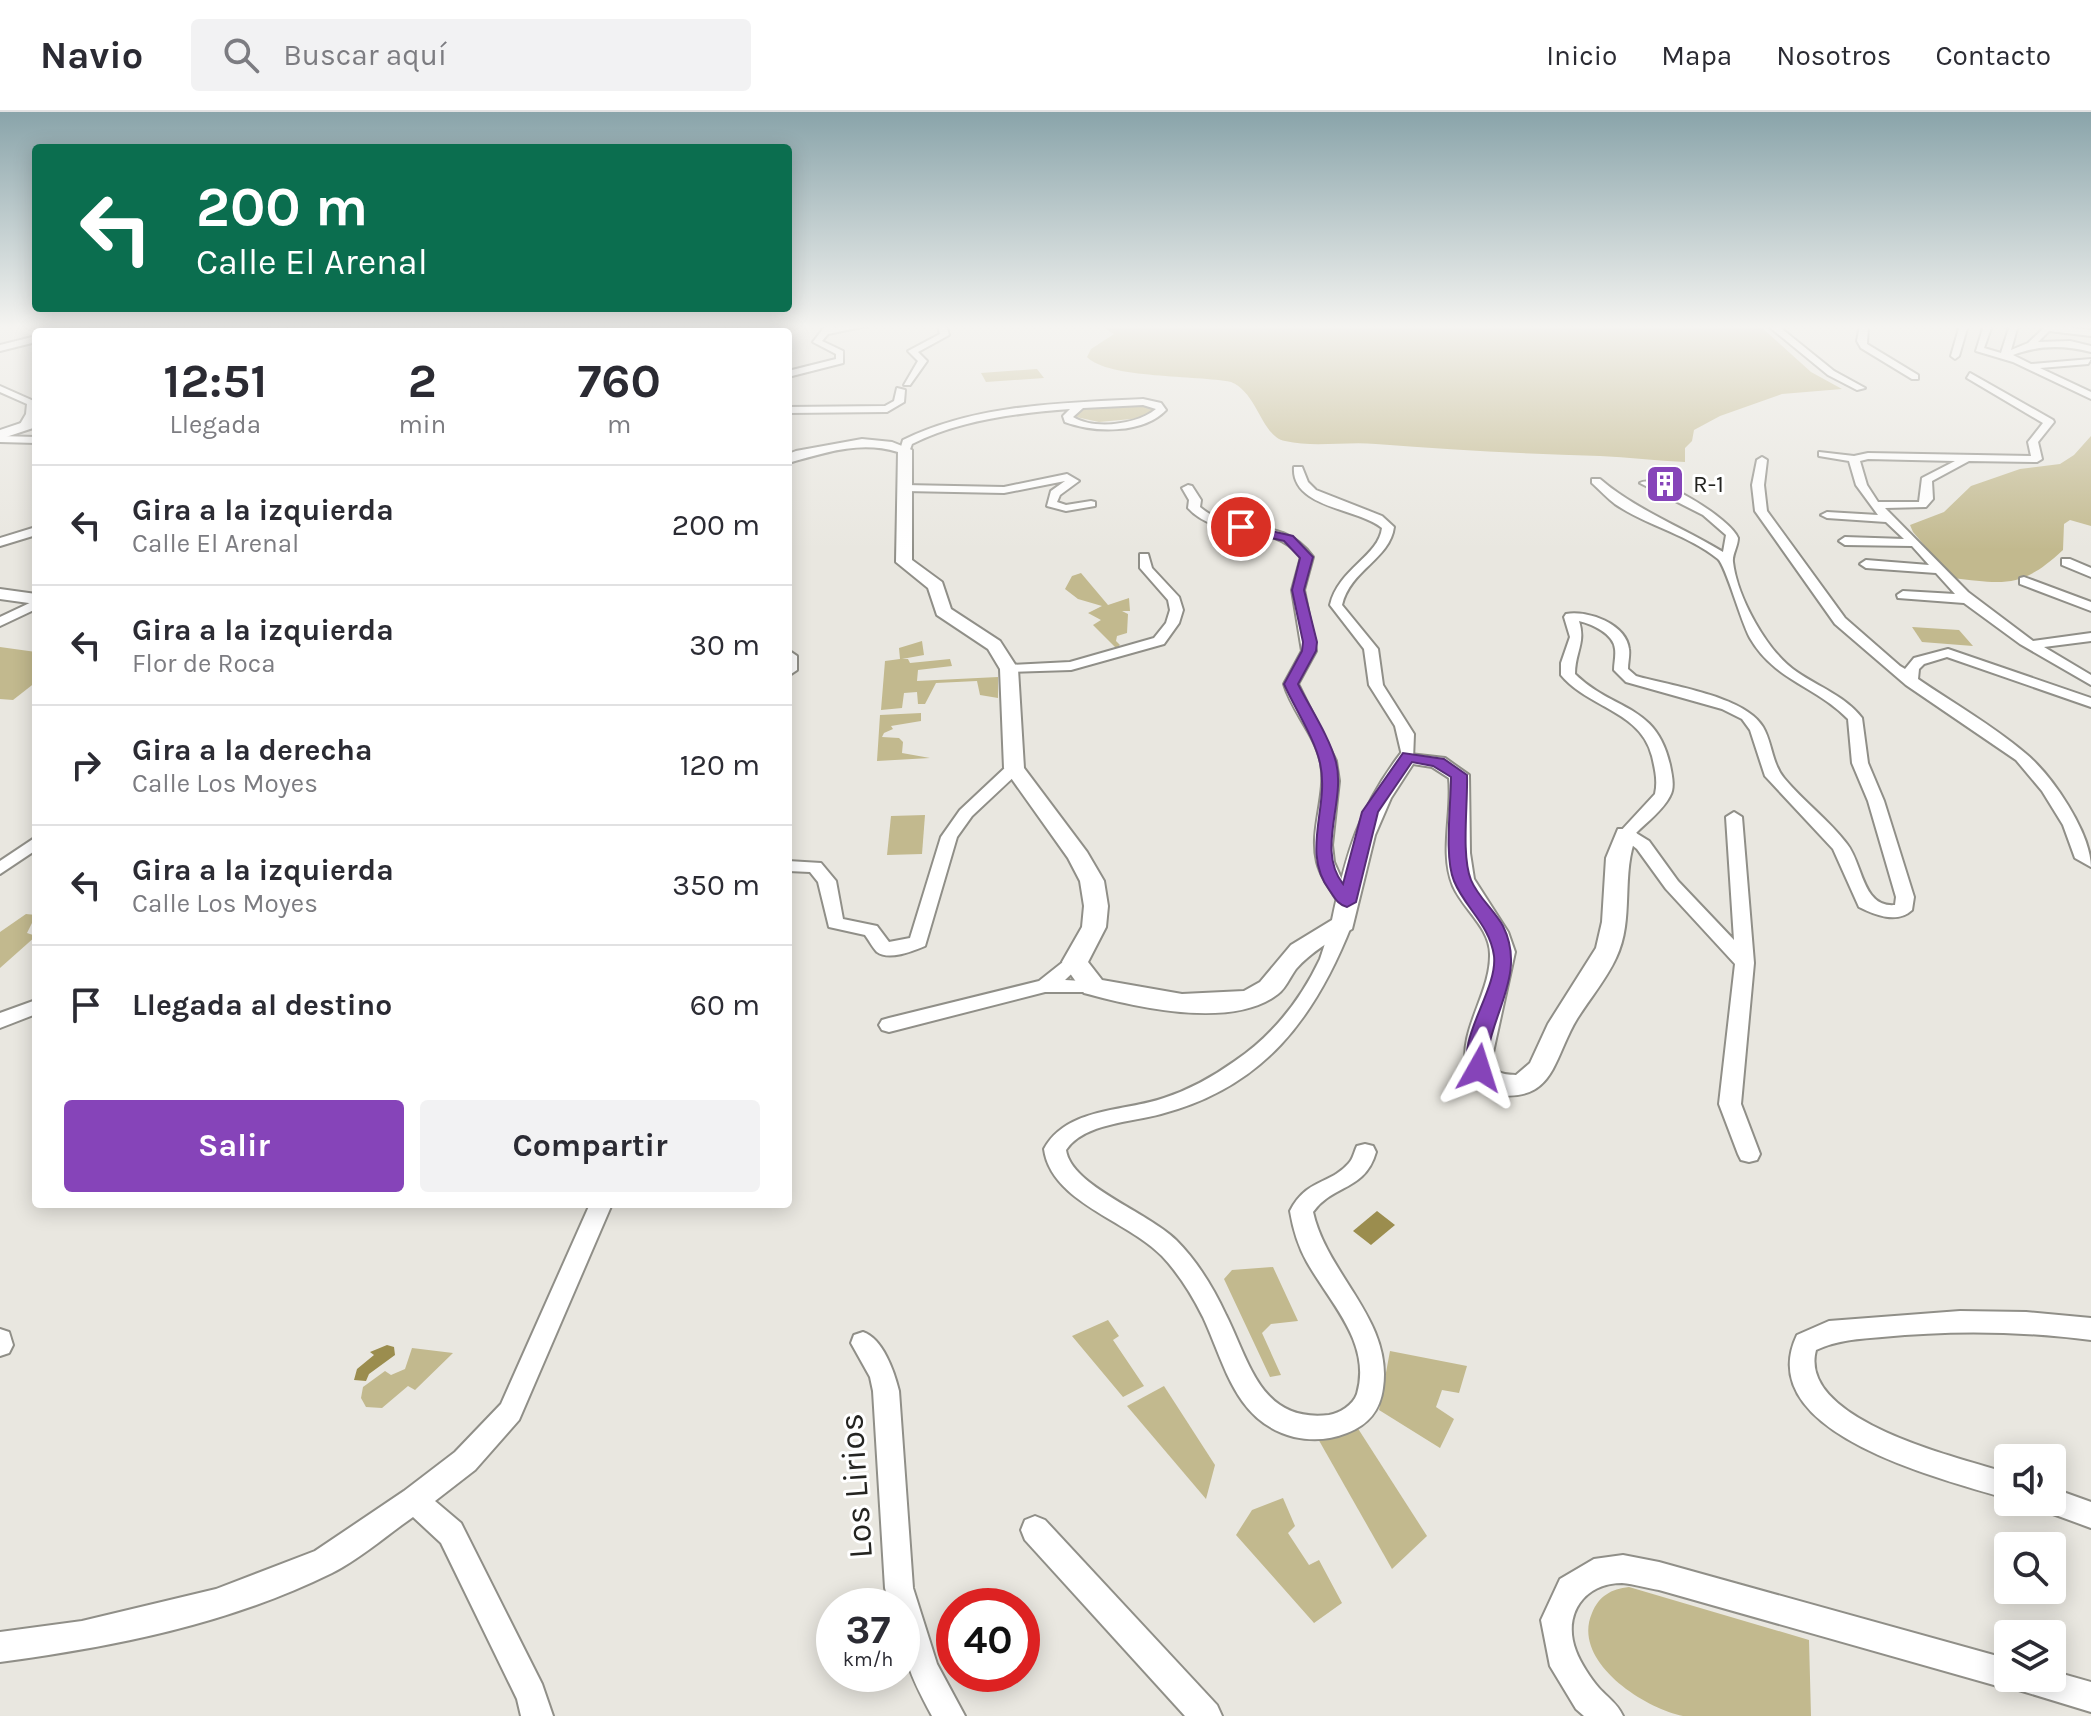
<!DOCTYPE html>
<html lang="es">
<head>
<meta charset="utf-8">
<style>
	:root { --surface:#fff; --page:#f2f2f3; --text:#2b2b33; --muted:#7c7c81; --line:#e1e1e2; --accent:#8644b9 }
	body { margin:0; font-family:Karla,sans-serif; background:var(--page); color:var(--text); height:100vh; display:flex; flex-direction:column; font-size:30px; white-space:nowrap }
	* { box-sizing:border-box; margin:0 }
	p { font-size:26px; color:var(--muted) }
	.icon { flex:none; width:44px; height:44px; fill:none; stroke:currentColor; stroke-width:2; stroke-linecap:round; stroke-linejoin:round }
	.map { position:relative; flex:1; overflow:hidden }
	.side { position:absolute; left:32px; top:216px; width:760px; height:880px; display:flex; flex-direction:column; background:var(--surface); border-radius:8px; box-shadow:0 4px 20px #0003 }
	.side>* { flex:none }
	.guide { position:absolute; left:32px; top:32px; width:760px; height:168px; border-radius:8px; box-shadow:0 4px 20px #0003; background:#0b6e4f; color:#fff; overflow:hidden }
	.buttons { position:absolute; left:1994px; top:1332px; display:grid; gap:16px }
	.buttons a { display:grid; place-items:center; width:72px; height:72px; border-radius:8px; background:var(--surface); box-shadow:0 4px 20px #0003; font-size:40px }
	.speed { position:absolute; left:816px; top:1476px; display:flex; gap:16px; font-size:40px; font-weight:700; text-align:center }
	.speed>* { display:grid; place-content:center; width:104px; height:104px; border-radius:50%; background:var(--surface); box-shadow:0 4px 20px #0003; line-height:1 }
	.speed small { font-size:20px; font-weight:400 }
	.speed .limit { border:12px solid #d22; background:#fff; color:#111 }
	.pin { position:absolute; display:grid; place-items:center; width:68px; height:68px; color:#fff; margin:-34px; border:4px solid #fff; border-radius:50%; box-shadow:0 2px 8px #0007 }
	.me { position:absolute; width:88px; margin:-44px; rotate:6deg; stroke-linejoin:round; filter:drop-shadow(0 0 6px #0008) }
	.turn { display:flex; align-items:center; gap:28px; height:168px; padding:0 32px; font-size:36px }
	.turn .icon { width:104px; height:104px; stroke-width:2.5 }
	.turn b { display:block; font-size:56px; line-height:68px }
	.eta { display:flex; justify-content:space-evenly; align-items:center; height:136px; text-align:center }
	.eta b { font-size:48px; font-weight:700; line-height:56px }
	.primary-button { display:flex; gap:16px; margin-top:auto; padding:16px 32px }
	.primary-button a { flex:1; height:92px; border-radius:8px; background:var(--accent); color:#fff; font-size:32px; font-weight:700; line-height:92px; text-align:center }
	.primary-button a+a { background:var(--page); color:var(--text) }
	ul { padding:0; list-style:none }
	li { display:flex; align-items:center; gap:24px; height:120px; padding:0 32px; border-top:2px solid var(--line) }
	li div { flex:1 }
	li b { display:block; font-size:30px }
	li em { font-style:normal }
	header { display:flex; align-items:center; gap:48px; box-sizing:border-box; height:112px; padding:0 40px; background:var(--surface); border-bottom:2px solid var(--line) }
	header strong { font-size:38px }
	nav { display:flex; gap:44px; margin-inline-start:auto; font-size:28px }
	.search { width:560px; height:72px; background:var(--page); display:flex; align-items:center; gap:20px; box-sizing:border-box; padding:0 28px; border-radius:8px; color:var(--muted); font-size:30px }
	.map>svg:first-child { display:block }
</style>
</head>
<body>
<header>
<strong>Navio</strong>
<div class="search"><svg class="icon" aria-label="search" viewBox="0 0 24 24"><circle cx="10" cy="10" r="6"/><path d="M15 15l6 6"/></svg>Buscar aquí</div>
<nav><a>Inicio</a><a>Mapa</a><a>Nosotros</a><a>Contacto</a></nav>
</header>
<div class="map">
<svg width="2091" height="1604" viewBox="0 0 2091 1604">
	<rect width="100%" height="100%" fill="#e9e7e0"/>
	<g fill="#c2b98e">
		<path d="M1100,213h659l52,47 31,17 -60,5 -62,22 -26,14 -2,11 -7,7v14c-29,-1 -57,-5 -85,-6 -75,-2 -149,-6 -224,-12 -30,-3 -61,4 -91,-3 -24,-5 -27,-48 -54,-59 -33,-7 -123,-3 -144,-25l4,-8 23,-15z"/>
		<polygon points="1037,257 1044,266 986,270 981,261"/>
		<polygon points="1142,293 1155,297 1153,305 1099,310 1076,305 1083,295"/>
		<path d="M2091,324v90l-21,-6 -6,4 -1,26c-42,39 -58,34 -111,28l-39,-46 -3,-7 34,-13 27,-26 49,-17 40,-5 14,-9z"/>
		<polygon points="1081,461 1108,493 1129,486 1130,499 1122,499 1128,502 1127,521 1117,524 1116,529 1120,533 1116,536 1093,513 1101,508 1088,501 1102,494 1078,487 1065,477 1072,464"/>
		<polygon points="1912,515 1959,518 1973,534 1922,530"/>
		<polygon points="922,529 924,543 902,547 908,547 910,551 950,547 952,554 918,558 917,569 998,565 998,586 980,583 977,569 936,571 925,592 918,592 917,580 904,581 902,596 881,598 885,549 900,547 899,536"/>
		<polygon points="0,535 36,540 36,570 13,588 0,587"/>
		<polygon points="921,601 921,609 891,614 893,617 884,621 882,625 899,626 903,630 902,641 930,646 877,649 880,603"/>
		<polygon points="925,703 922,742 887,743 891,704"/>
		<polygon points="26,802 36,803 27,821 36,824 0,856 0,820"/>
		<polygon points="1273,1155 1298,1209 1271,1212 1262,1221 1281,1263 1270,1265 1224,1167 1232,1158"/>
		<polygon points="1108,1208 1119,1224 1113,1228 1144,1274 1123,1285 1072,1224"/>
		<polygon points="412,1236 453,1241 415,1278 408,1274 382,1296 366,1295 361,1286 363,1275 385,1259 391,1263 405,1257"/>
		<polygon points="1390,1239 1467,1254 1459,1281 1442,1278 1436,1295 1454,1307 1440,1336 1379,1298"/>
		<polygon points="1164,1274 1215,1353 1206,1387 1127,1294"/>
		<polygon points="1357,1315 1427,1424 1392,1457 1317,1325"/>
		<polygon points="1283,1386 1295,1414 1288,1421 1309,1453 1319,1448 1342,1491 1314,1511 1236,1423 1252,1398"/>
		<path d="M1629,1475l180,53 2,76c-30,0 -61,0 -92,0 -11,0 -25,0 -36,0 -40,-8 -112,-55 -91,-103 7,-17 19,-24 37,-26z"/>
	</g>
	<g fill="#9b8d4e">
		<polygon points="1377,1099 1395,1113 1371,1133 1353,1119"/>
		<polygon points="387,1233 394,1235 395,1243 369,1262 366,1269 354,1268 357,1257 374,1243 370,1240"/>
	</g>
	<g fill="none" stroke-linecap="round" stroke-linejoin="round">
		<defs>
			<g id="street">
				<polygon points="80,213 95,213 74,220 60,220"/>
				<polygon points="506,213 515,213 510,220 502,220"/>
				<polygon points="728,213 737,213 732,220 724,220"/>
				<polygon points="826,213 835,213 833,216 871,213 828,222 822,229 843,239 843,251 788,265 788,259 836,247 836,242 813,230"/>
				<polygon points="938,213 946,213 949,223 918,240 927,249 910,273 904,273 918,249 908,239 940,222"/>
				<polygon points="1767,213 1777,213 1834,259 1865,276 1857,278 1828,263"/>
				<polygon points="1860,213 1868,213 1867,232 1918,263 1918,267 1912,267 1861,236 1857,229"/>
				<polygon points="1960,213 1968,213 1959,244 1955,247 1951,244"/>
				<path d="M1984,213h8l-8,23 17,5 9,-28h8l-7,25 17,-7 19,-18 44,5v6l-42,-5 -11,11 32,-1 21,5v6c-27,-7 -52,-7 -78,3l18,9 60,-5 -3,5 -48,4 51,24v7l-78,-37 -37,-11z"/>
				<polygon points="36,224 36,230 0,239 0,233"/>
				<path d="M1970,261l83,47 1,2 -16,20 4,17 -5,3 -68,-1 -37,20 1,18 -7,8 -41,1 83,84 65,49 58,-8v8l-47,6 47,28v10l-71,-41 -56,-41 -66,-5 -1,-3 6,-4 52,3 -19,-21 -70,-5 -6,-4 6,-4 63,5 -17,-19 -67,-1 -6,-4 6,-4 59,2 -18,-17 -59,-4 -6,-3 6,-3 51,3 -22,-30 -7,-24 -30,-5v-4l35,4 14,-3 163,3 -3,-14 15,-19 -76,-45zM1868,347l87,2 -33,17 -3,24h-41l-11,-17 -7,-24z"/>
				<polygon points="0,274 36,290 36,302 28,316 19,314 26,302 27,292 0,280"/>
				<polygon points="897,276 905,278 904,290 887,300 788,301 788,295 885,294 894,289"/>
				<path d="M1143,287l18,4 5,7c-23,24 -71,23 -101,12l-2,-6 7,-7c-52,4 -111,11 -158,35l-3,8 -9,-2 3,-10c73,-36 161,-37 240,-41zM1143,293l13,4c-19,16 -63,21 -83,8l10,-9z"/>
				<polygon points="0,324 36,325 36,331 0,330"/>
				<path d="M1762,345l5,3 -3,25 3,26 78,107 55,48 5,3 9,-11 34,-9 143,49v9l-144,-50 -23,7 -5,5 -1,10c35,24 74,46 107,74 27,22 66,80 66,114l-16,-9 -12,-33 -21,-34 -26,-31 -110,-75 -71,-61 -80,-113 -3,-26 5,-25z"/>
				<path d="M1294,355h8l6,15 8,8 66,26 12,11c-4,32 -44,43 -52,78l36,44 5,36 31,49 -1,26h-10l-8,-34 -26,-41 -5,-36 -34,-44c8,-36 49,-49 52,-77 -24,-20 -91,-20 -88,-61z"/>
				<polygon points="1067,362 1079,369 1060,383 1057,390 1066,393 1091,389 1095,390 1095,394 1066,399 1047,394 1051,379 1065,369 1004,381 905,379 899,376 905,373 1004,375"/>
				<path d="M1592,367h8c36,31 82,48 123,73l3,-17 -23,-20 -63,-32c17,-10 91,36 98,55 0,8 -6,17 -5,24 4,35 34,90 64,110 22,15 48,24 65,46l6,45 16,38 30,96 -2,13c-15,14 -37,5 -53,-3l-26,-58 -68,-73 -15,-46 -8,-11 -20,-10 -96,-27 -12,-12c0,-7 2,-14 1,-21 -1,-15 -23,-25 -36,-28 7,22 -4,31 -4,53 39,38 81,29 95,91 2,10 5,23 0,31 -7,14 -23,26 -34,37l13,8 29,40 56,59 -8,-123 8,-5 8,5 12,146 -13,141 19,50 -3,6 -8,2 -8,-2 -3,-6 -19,-50 16,-140 -69,-75 -29,-40 -19,-15 37,-40c3,-13 0,-25 -3,-38 -11,-45 -64,-48 -91,-81v-12l9,-26 -6,-20 2,-3c22,-4 60,10 63,35 1,6 -1,13 -1,20l8,7c35,10 109,20 127,51 9,15 9,37 21,51 19,23 45,42 63,66 16,20 15,64 48,61l1,-8 -28,-96 -16,-38 -4,-44c-32,-33 -73,-38 -98,-81 -9,-16 -24,-72 -32,-79 -31,-25 -71,-33 -103,-55 -8,-6 -15,-14 -23,-21z"/>
				<path d="M1188,373l4,1 9,14 -1,7c37,32 80,5 113,50l-9,33 12,61 -18,33 38,77 3,20 -7,64 2,17 8,18 14,22 -3,4h-12c-9,-14 -20,-28 -24,-44 -8,-33 10,-66 4,-99 -6,-29 -29,-51 -37,-79l18,-33 -10,-61 9,-33c-28,-37 -82,-15 -113,-49l1,-8 -7,-12z"/>
				<polygon points="36,415 36,423 0,434 0,426"/>
				<polygon points="1140,442 1148,442 1152,456 1179,485 1183,498 1179,511 1164,532 1071,558 1004,560 1004,554 1009,553 1070,550 1154,526 1166,511 1170,498 1168,488 1140,456"/>
				<polygon points="2062,447 2070,447 2091,456 2091,465 2062,453"/>
				<polygon points="2024,465 2091,490 2091,499 2020,472 2020,466"/>
				<polygon points="36,488 36,497 0,514 0,505"/>
				<path d="M1014,651l6,2 2,3 -2,3 -48,45 -15,21 -32,109c-12,5 -36,15 -48,6 -4,-4 -9,-13 -12,-17l-36,-8 -11,-45 -8,-10 -22,-1v-10l33,2 15,18 7,38 34,7 12,16 21,-4 31,-101 19,-27 48,-45z"/>
				<polygon points="36,725 36,738 0,762 0,749"/>
				<path d="M1343,806l9,6c-37,94 -88,163 -191,190 -28,8 -77,9 -95,36 5,36 82,62 110,90 21,21 37,47 50,75 24,48 35,108 103,100 11,-2 24,-10 28,-21 15,-51 -27,-91 -50,-132 -9,-16 -14,-33 -17,-51 17,-33 40,-26 59,-48 4,-4 5,-11 8,-17l8,-2 8,2 3,6c-11,39 -43,32 -63,60 14,63 80,108 70,176 -3,23 -15,37 -36,45 -17,7 -35,8 -53,4 -59,-15 -69,-73 -91,-120 -11,-22 -24,-43 -41,-61 -35,-36 -111,-54 -118,-107 23,-42 80,-37 120,-51 25,-8 50,-22 71,-37 38,-26 65,-60 85,-102 5,-13 9,-37 23,-41z"/>
				<polygon points="1075,844 1084,850 1065,868 1100,870 1103,875 1100,880 1045,880 889,920 882,918 879,913 882,908 889,906 1039,869 1068,846"/>
				<polygon points="36,888 36,902 0,916 0,901"/>
				<path d="M590,1092h22l-93,216 -44,50 -40,31 26,22 81,161 11,32h-32l-4,-17 -76,-156 -28,-26c-26,18 -53,42 -81,56 -103,51 -219,74 -332,89v-30l82,-11 134,-32 99,-38 89,-60 51,-39 46,-48z"/>
				<path d="M1960,1199l66,1 65,6v22c-70,-9 -139,-10 -209,-3 -23,2 -45,3 -66,13 -19,71 144,108 192,123v26c-63,-20 -258,-65 -211,-164l32,-14z"/>
				<polygon points="0,1217 9,1220 13,1233 9,1241 0,1244"/>
				<path d="M863,1220c20,7 31,39 36,59l14,197 24,76 28,52h-33c-24,-45 -30,-58 -30,-110h-12l-5,-18 -12,-197 -3,-14 -19,-34 3,-8z"/>
				<polygon points="2052,1376 2091,1390 2091,1416 2042,1398 2039,1390 2052,1390"/>
				<polygon points="1035,1404 1045,1408 1217,1593 1222,1604 1185,1604 1025,1428 1021,1418 1025,1408"/>
				<path d="M1623,1443l36,7 349,97v19h44v-7l39,11v30l-79,-24 -4,1 -349,-99c-12,-2 -25,-6 -37,-7 -38,0 -60,32 -46,68 4,11 15,28 23,37 9,10 18,15 24,28h-39l-8,-7 -26,-43 -9,-46 19,-41 34,-20z"/>
			</g>
			<g id="secondary">
				<polygon points="274,213 290,213 278,220 262,220"/>
				<polygon points="36,306 36,315 0,327 0,318"/>
				<path d="M862,327l30,3 20,8v110l30,22 9,27 49,32 18,28 6,99 63,84 17,29 4,25 -2,21 -18,35 14,18 80,14 62,-3 16,-9 31,-37 41,-25c14,-66 27,-112 69,-167l44,5 24,17 1,78 4,26 34,53 7,20 -23,105c3,17 8,17 24,18l14,-12 18,-39 48,-76 6,-26 4,-64 12,-29h16l3,5c-17,40 -2,85 -21,124 -10,22 -26,40 -39,61 -24,39 -22,86 -85,75 -11,-2 -22,-12 -25,-23 -10,-40 24,-77 23,-117 0,-26 -27,-45 -37,-68 -14,-34 0,-73 -4,-108l-17,-11 -19,-3 -22,34 -16,37 -23,94c-21,11 -41,23 -56,40 -6,8 -10,19 -18,25 -46,36 -143,13 -194,-1l-22,-31 20,-35 2,-21 -4,-25 -12,-23 -64,-90 -4,-99 -12,-20 -51,-34 -9,-27 -32,-26 2,-110c-38,-12 -74,1 -110,11v-9l8,-3z"/>
				<polygon points="0,477 36,482 36,492 0,487"/>
				<polygon points="788,538 797,544 797,558 788,564"/>
			</g>
		</defs>
		<use href="#street" stroke="#908f88" stroke-width="4"/>
		<use href="#secondary" stroke="#908f88" stroke-width="4"/>
		<use href="#street" fill="#fff" fill-rule="evenodd"/>
		<use href="#secondary" fill="#fff" fill-rule="evenodd"/>
	</g>
	<linearGradient id="sky" x2="0" y2="1"><stop stop-color="#89a4aa"/><stop offset="0.49" stop-color="#f5f4f1"/><stop offset="1" stop-color="#f5f4f1" stop-opacity="0"/></linearGradient>
	<rect width="2091" height="438" fill="url(#sky)"/>
	<path fill="#8644b9" stroke="#572c78" stroke-width="2" d="M1241,412l52,12 20,21 -9,33 13,52 -1,9 -18,33c12,24 31,52 38,78 10,39 -20,88 7,122l19,-72 41,-59 41,6 23,16c1,29 -6,80 4,105 7,17 23,30 32,46 22,44 -7,81 -15,124 -2,9 3,15 -2,24h-15c-18,-32 27,-83 23,-118 -4,-31 -29,-48 -40,-75 -10,-24 -3,-76 -3,-104l-18,-11 -21,-4 -34,50 -22,90 -9,5c-9,-2 -12,-9 -17,-16 -30,-39 0,-84 -10,-128 -6,-26 -25,-54 -36,-79l18,-33 1,-9 -11,-52 8,-32 -16,-17 -47,-11v-5z"/>
	<defs>
		<symbol id="building-square" viewBox="-11 -11 22 22"><rect x="-9" y="-9" width="18" height="18" rx="4" fill="#8644b9" stroke="#fff"/><path d="M-4-6H4V6H1V3H-1V6H-4ZM-2.5-4.3h1.7v1.8h-1.7ZM.8-4.3h1.7v1.8H.8ZM-2.5-1h1.7V.8h-1.7ZM.8-1h1.7V.8H.8Z" fill="#fff"/></symbol>
	</defs>
	<g fill-rule="evenodd">
		<use href="#building-square" x="1643" y="350" width="44" height="44"/>
	</g>
	<g text-anchor="middle" dominant-baseline="central" stroke-width="6" stroke-linejoin="round" paint-order="stroke">
		<g font-size="24" fill="#242421" stroke="#fff" text-anchor="start">
			<text x="1693" y="372">R-1</text>
		</g>
		<g font-size="34" fill="#242421" stroke="#fff">
			<text transform="translate(856 1374) rotate(-94)">Los Lirios</text>
		</g>
	</g>
</svg>
<div class="buttons">
<a><svg class="icon" aria-label="sound" viewBox="0 0 24 24"><path d="M4 9h4l5-4v14l-5-4H4zM17 9q2 3 0 6"/></svg></a>
<a><svg class="icon" aria-label="search" viewBox="0 0 24 24"><circle cx="10" cy="10" r="6"/><path d="M15 15l6 6"/></svg></a>
<a><svg class="icon" aria-label="layers" viewBox="0 0 24 24"><path d="M12 4l9 5-9 5-9-5zM3 14l9 5 9-5"/></svg></a>
</div>
<div class="speed"><div>37<small>km/h</small></div><div class="limit">40</div></div>
<div class="pin" style="left:1241px;top:415px;background:#d93025"><svg class="icon" aria-label="arrive" viewBox="0 0 24 24"><path d="M6 21V4h12l-3 4 3 4H6"/></svg></div>
<svg class="me" style="left:1479px;top:956px" viewBox="-20 -20 40 40"><path d="M0-17L14 15 0 8-14 15z" fill="#8644b9" stroke="#fff" stroke-width="4"/></svg>
<div class="guide">
<div class="turn"><svg class="icon" aria-label="left" viewBox="0 0 24 24"><path d="M17 20v-9H6M10 6l-5 5 5 5"/></svg><div><b>200 m</b>Calle El Arenal</div></div>
</div>
<section class="side">
<div class="eta">
<div><b>12:51</b><p>Llegada</p></div>
<div><b>2</b><p>min</p></div>
<div><b>760</b><p>m</p></div>
</div>
<ul>
<li><svg class="icon" aria-label="left" viewBox="0 0 24 24"><path d="M17 20v-9H6M10 6l-5 5 5 5"/></svg><div><b>Gira a la izquierda</b><p>Calle El Arenal</p></div><em>200 m</em></li>
<li><svg class="icon" aria-label="left" viewBox="0 0 24 24"><path d="M17 20v-9H6M10 6l-5 5 5 5"/></svg><div><b>Gira a la izquierda</b><p>Flor de Roca</p></div><em>30 m</em></li>
<li><svg class="icon" aria-label="right" viewBox="0 0 24 24"><path d="M7 20v-9h11M14 6l5 5-5 5"/></svg><div><b>Gira a la derecha</b><p>Calle Los Moyes</p></div><em>120 m</em></li>
<li><svg class="icon" aria-label="left" viewBox="0 0 24 24"><path d="M17 20v-9H6M10 6l-5 5 5 5"/></svg><div><b>Gira a la izquierda</b><p>Calle Los Moyes</p></div><em>350 m</em></li>
<li><svg class="icon" aria-label="arrive" viewBox="0 0 24 24"><path d="M6 21V4h12l-3 4 3 4H6"/></svg><div><b>Llegada al destino</b></div><em>60 m</em></li>
</ul>
<div class="primary-button"><a>Salir</a><a>Compartir</a></div>
</section>
</div>
</body>
</html>
